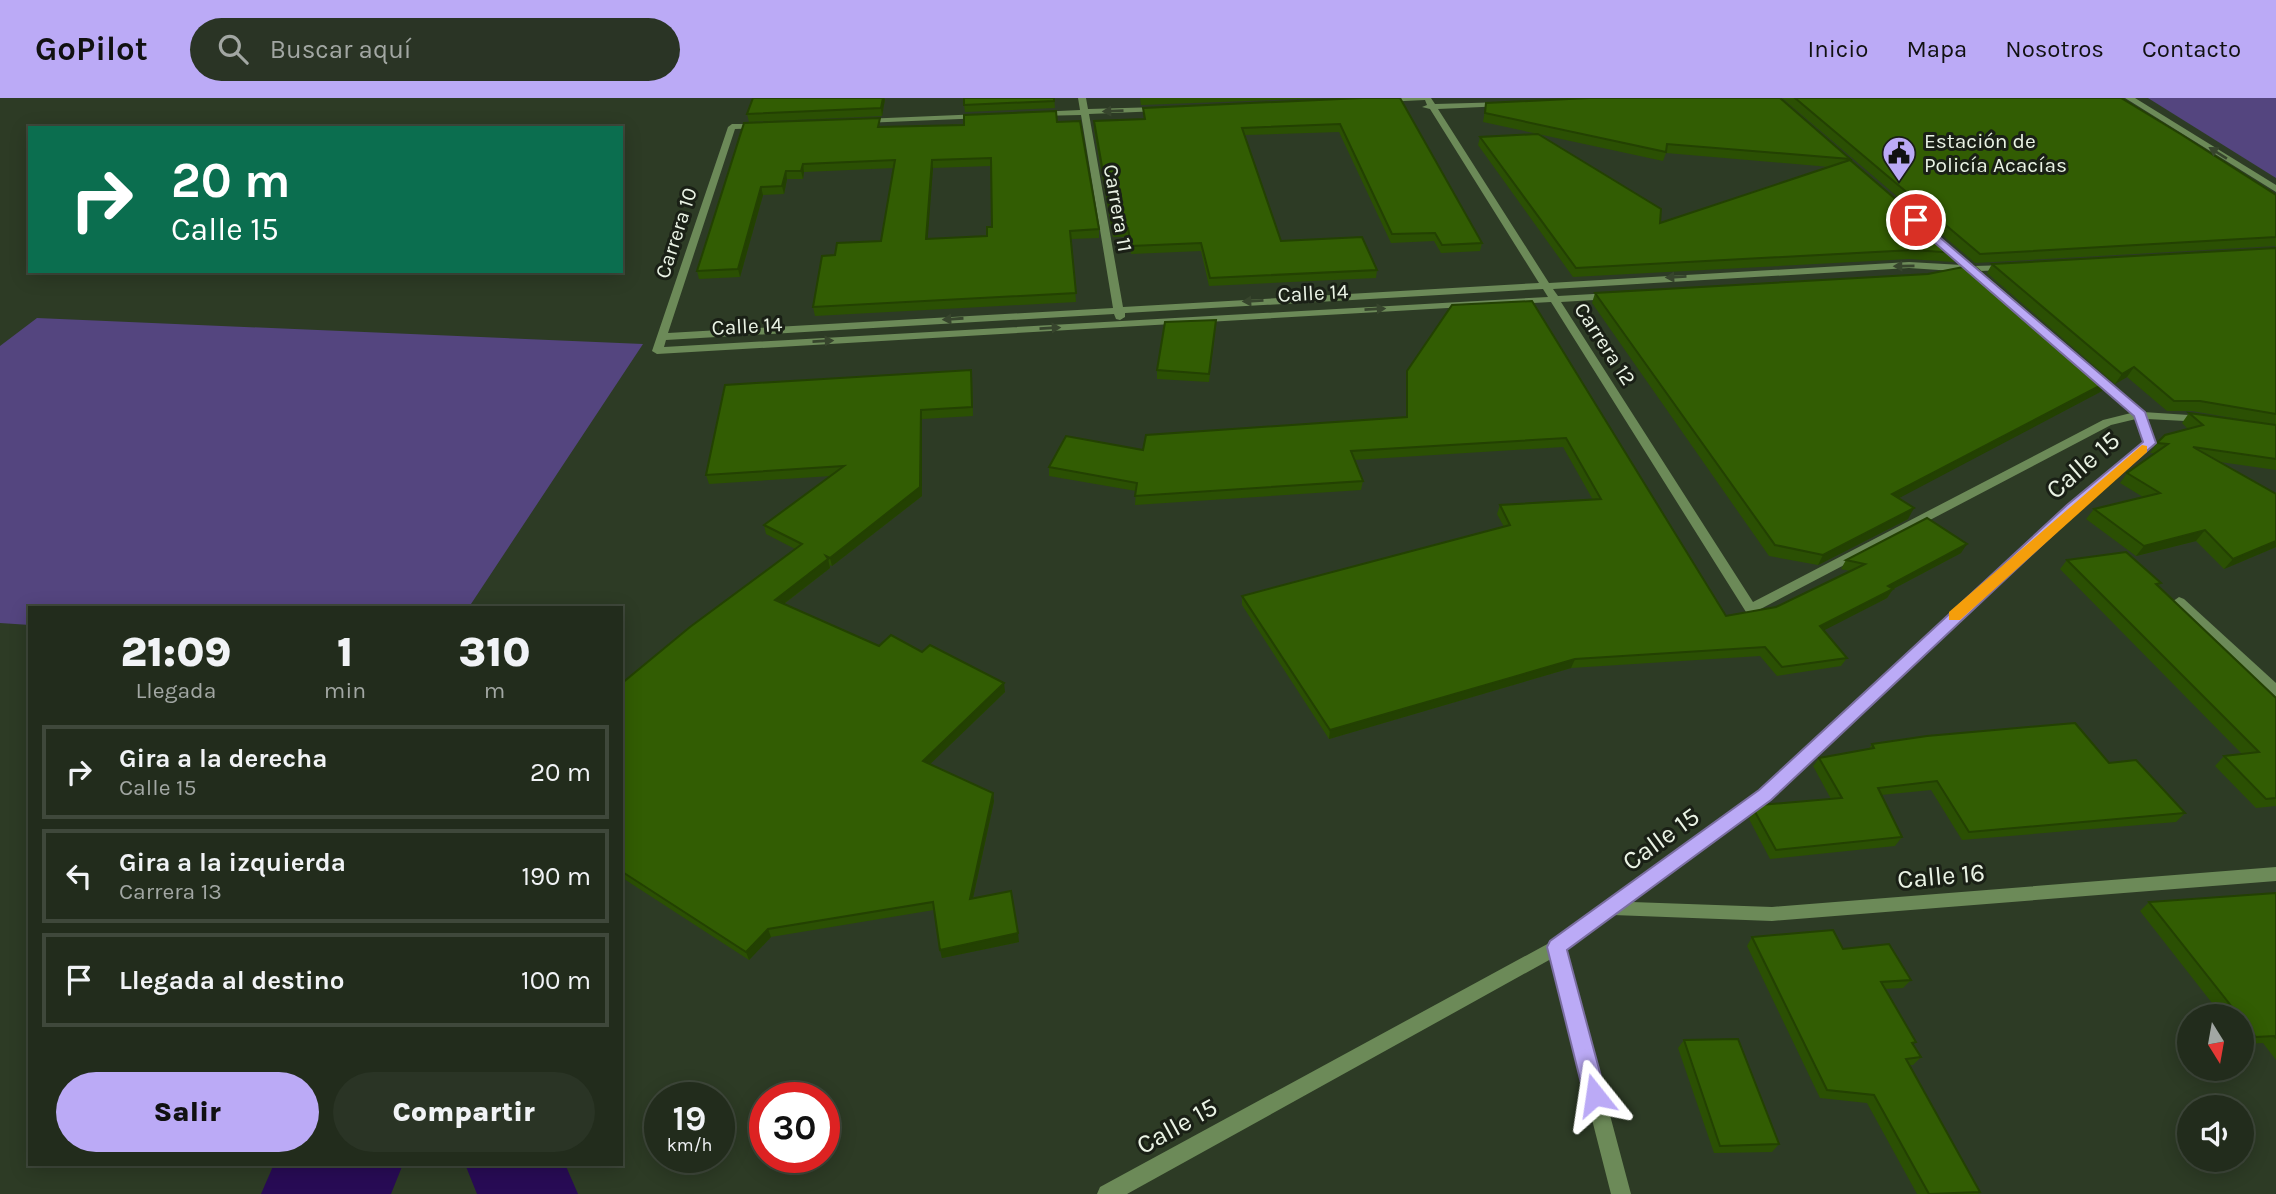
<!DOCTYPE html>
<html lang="es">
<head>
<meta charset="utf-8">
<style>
	:root { --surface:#222c1c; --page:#2a3425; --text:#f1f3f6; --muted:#a2a7a3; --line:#3f483b; --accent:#bbaaf6 }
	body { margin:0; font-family:Karla,sans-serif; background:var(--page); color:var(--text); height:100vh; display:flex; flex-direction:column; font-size:26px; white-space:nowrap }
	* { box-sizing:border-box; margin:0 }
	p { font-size:23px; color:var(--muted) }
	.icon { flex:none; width:38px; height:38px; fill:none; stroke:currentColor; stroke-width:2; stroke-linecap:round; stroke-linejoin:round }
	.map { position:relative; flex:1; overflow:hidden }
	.details { position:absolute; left:28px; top:508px; width:595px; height:560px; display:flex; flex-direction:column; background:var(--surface); border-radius:0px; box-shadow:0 4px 18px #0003,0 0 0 2px var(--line) }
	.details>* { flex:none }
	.banner { position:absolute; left:28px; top:28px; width:595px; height:147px; border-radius:0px; box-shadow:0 4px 18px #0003,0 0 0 2px var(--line); background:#0b6e4f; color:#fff; overflow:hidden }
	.needle { width:46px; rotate:169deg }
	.controls { position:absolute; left:2177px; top:906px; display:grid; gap:14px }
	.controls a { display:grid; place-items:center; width:77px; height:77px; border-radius:50%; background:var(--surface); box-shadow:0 4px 18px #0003,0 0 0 2px var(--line); font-size:35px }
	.speed { position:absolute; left:644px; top:984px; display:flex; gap:14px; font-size:35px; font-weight:700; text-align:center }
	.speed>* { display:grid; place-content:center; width:91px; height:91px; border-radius:50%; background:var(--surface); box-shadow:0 4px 18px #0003,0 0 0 2px var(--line); line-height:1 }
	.speed small { font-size:18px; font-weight:400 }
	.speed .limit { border:10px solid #d22; background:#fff; color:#111 }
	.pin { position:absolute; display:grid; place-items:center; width:60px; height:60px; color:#fff; margin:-30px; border:4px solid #fff; border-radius:50%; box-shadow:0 2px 7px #0007 }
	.me { position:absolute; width:77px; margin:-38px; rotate:345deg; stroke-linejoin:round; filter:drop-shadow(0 0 5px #0008) }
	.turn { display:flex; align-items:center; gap:24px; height:147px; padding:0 28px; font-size:32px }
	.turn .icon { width:91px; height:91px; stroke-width:2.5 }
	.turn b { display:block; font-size:49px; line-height:60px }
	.eta { display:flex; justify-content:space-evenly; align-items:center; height:119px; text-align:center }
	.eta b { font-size:42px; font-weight:800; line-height:49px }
	.primary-button { display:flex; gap:14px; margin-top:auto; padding:14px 28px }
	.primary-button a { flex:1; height:80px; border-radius:42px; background:var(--accent); color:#111; font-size:28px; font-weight:800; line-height:80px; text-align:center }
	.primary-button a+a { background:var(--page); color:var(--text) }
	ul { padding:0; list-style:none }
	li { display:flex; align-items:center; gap:21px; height:94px; margin:0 14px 10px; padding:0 14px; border:4px solid var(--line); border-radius:0px }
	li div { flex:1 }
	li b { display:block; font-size:26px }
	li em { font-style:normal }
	header { display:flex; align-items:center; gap:42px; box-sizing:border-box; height:98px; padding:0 35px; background:var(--accent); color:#111 }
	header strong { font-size:33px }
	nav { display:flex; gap:38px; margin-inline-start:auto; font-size:24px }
	.search { width:490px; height:63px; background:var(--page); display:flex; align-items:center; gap:18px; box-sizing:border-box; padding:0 24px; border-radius:38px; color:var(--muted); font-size:26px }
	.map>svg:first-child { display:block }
</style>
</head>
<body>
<header>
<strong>GoPilot</strong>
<div class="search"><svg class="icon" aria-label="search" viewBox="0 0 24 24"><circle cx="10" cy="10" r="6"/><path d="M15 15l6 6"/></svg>Buscar aquí</div>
<nav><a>Inicio</a><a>Mapa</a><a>Nosotros</a><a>Contacto</a></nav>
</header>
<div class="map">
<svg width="2276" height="1096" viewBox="0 0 2276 1096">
	<rect width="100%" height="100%" fill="#2d3b25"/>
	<g fill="#54457f">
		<polygon points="2148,0 2276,0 2276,80"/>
		<polygon points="37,220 643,246 469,509 30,509 30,527 0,525 0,248"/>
	</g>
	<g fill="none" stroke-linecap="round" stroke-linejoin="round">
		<g fill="#280b55" fill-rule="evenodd">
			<polygon points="274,1066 403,1066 391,1096 261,1096"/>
			<polygon points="465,1066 565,1066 578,1096 477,1096"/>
		</g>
		<g fill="#6c8a58" fill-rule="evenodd">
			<path d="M1078,0h8l2,11 72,-2 4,2 -4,2 -71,3 34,193 416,-24 -109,-174 -8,-2 5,-2 -2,-5 -41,2 -4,-2 2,-2h49l4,6 72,-2v4h-3l-66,3 111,174 360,-21 53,3 -23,-20 -2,-2 5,-3 32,26 35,-1 2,2 -5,3 -26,1 7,7 -5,3 -13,-9 -60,-4 -356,21 5,7 53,-3 5,3 -5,3 -50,3 192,300 350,-182 28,-7 -42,-37v-4h8l46,40 61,4 6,3 -6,3 -57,-3 9,24 -2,3 -78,65 -305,288 -139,103 140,5 504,-40v14l-504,40 -159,-6 -47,35 65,244h-20l-60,-235 -424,235h-30l3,-7 451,-245 208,-151 309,-286 76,-63 -8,-23 -25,6 -360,189 -5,-2 -195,-310 -894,52 -5,-3 76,-224 4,-3h30l4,2 -4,2 -27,1 -67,204 445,-25 -32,-193 -44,1 -4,-2 4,-2 43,-2zM1543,191l5,8 -884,50 2,-7 448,-26 2,5 4,1 5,-3v-4z"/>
			<polygon points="982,16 985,16 985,20 863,25 859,23 863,21"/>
			<polygon points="2179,499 2184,501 2276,585 2276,599 2271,598 2174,507 2172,504"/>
		</g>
		<polygon fill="#6c8a58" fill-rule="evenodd" points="2125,0 2135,0 2276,87 2276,94"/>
	</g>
	<g fill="#2b5003" fill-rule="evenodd">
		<polygon points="753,0 884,0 885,1 882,18 749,24 747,16"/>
		<polygon points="1054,0 1055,10 965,14 964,7"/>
		<polygon points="1140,0 1325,0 1141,7"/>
		<polygon points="1362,0 1482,145 1480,153 1441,155 1434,143 1391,145 1339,34 1245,37 1281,143 1377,172 1376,180 1209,188 1201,153 1131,156 1128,139 1113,139 1094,31 1094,23 1144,21 1143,10"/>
		<polygon points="1782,0 2121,0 2276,97 2276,148 1975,165"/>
		<polygon points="1486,5 1850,61 1850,62 1958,155 1954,164 1909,161 1573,179 1478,47 1480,39 1660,125 1830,69 1666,55 1663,63 1483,24"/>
		<path d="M1057,24l42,107v9l-28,1 5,63 -261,14 -2,-9 22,-52 46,-14 13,-73 -90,4 -1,7h-16l-3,15 -21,1 -23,82 -41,2 -2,-8 47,-148 137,4zM991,68l1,61 -5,9 -60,3 6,-71z"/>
		<polygon points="2276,150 2276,372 2220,364 2276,449 2224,471 2196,443 2136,458 2086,421 2094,411 2143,399 2120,385 2127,375 2155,355 2150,355 2157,345 2188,331 2182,325 2189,315 2262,325 2192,313 2167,313 2127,279 2115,286 1987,175 1992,166"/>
		<polygon points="1595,195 2102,293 1898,400 1908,421 1818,467 1769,458 1592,205"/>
		<polygon points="1452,207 1726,518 1776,509 1850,473 1841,471 1846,462 1961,455 1893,491 1887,500 1824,532 1847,560 1841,568 1777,578 1760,558 1571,570 1329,641 1242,507 1242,498 1504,429 1497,416 1500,407 1593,402 1563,349 1354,362 1363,383 1361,392 1135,407 1136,393 1049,378 1049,369 1143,352 1406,319 1406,281 1407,273"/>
		<polygon points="1215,230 1209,284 1157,281 1157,272"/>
		<polygon points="972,280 973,318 922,321 922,398 832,468 830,467 830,470 784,506 879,548 922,554 1005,594 930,666 994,703 973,800 1019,844 942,860 934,812 771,839 749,862 621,779 621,586 795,451 766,436 764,427 831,378 709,386 706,377"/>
		<polygon points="2067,462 2161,485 2158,489 2276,600 2276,708 2256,710 2215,668 2224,658 2242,656 2060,471"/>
		<polygon points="1872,646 2109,665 2185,715 2176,724 1962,742 1931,692 1881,697 1902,739 1895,748 1770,761 1749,721 1754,712 1831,701 1813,668 1819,660 1868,652"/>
		<polygon points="2276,795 2276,962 2263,945 2245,946 2242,942 2242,919 2223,919 2140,813 2149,804"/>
		<polygon points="1752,839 1843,851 1911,882 1903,890 1885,891 1916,944 1913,946 1921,959 1913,967 1909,967 1980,1094 1978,1096 1917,1096 1867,1005 1820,1000 1747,848"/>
		<polygon points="1684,942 1779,1046 1772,1054 1714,1055 1678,950"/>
	</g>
	<g fill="#234102">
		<polygon points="883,0 884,0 885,1 882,18 881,10"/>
		<polygon points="932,62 933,70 927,150 926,141"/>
		<polygon points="803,66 804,74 803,81 801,73"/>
		<polygon points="786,73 787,81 784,96 782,88"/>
		<polygon points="761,89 763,97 740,179 738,171"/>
		<polygon points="2134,269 2127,279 2115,286 2122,276"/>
		<polygon points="2109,283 2102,293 1886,407 1892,396"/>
		<polygon points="921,312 922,321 922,398 832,468 830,460"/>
		<polygon points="1914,410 1908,421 1818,467 1823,457"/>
		<polygon points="2205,432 2196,443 2136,458 2144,448"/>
		<polygon points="2276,443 2276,449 2224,471 2233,461"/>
		<polygon points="1967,446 1961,455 1893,491 1887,500 1815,537 1820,528 1888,488"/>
		<polygon points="828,461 830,470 777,511 775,502"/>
		<polygon points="1575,561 1571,570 1329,641 1330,632"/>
		<polygon points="1004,585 1005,594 924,672 923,663"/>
		<polygon points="993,695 994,703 971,809 970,801"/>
		<polygon points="768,831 771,839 749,862 746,854"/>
		<polygon points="1018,835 1019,844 942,860 940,852"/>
	</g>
	<g fill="#325d03" stroke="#234102" stroke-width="2" fill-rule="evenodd">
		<polygon points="753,0 883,0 881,10 747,16"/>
		<polygon points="964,0 1054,0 1054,3 964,7"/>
		<polygon points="1362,0 1400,0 1482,145 1442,147 1435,135 1392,136 1340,26 1242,30 1281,143 1362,139 1377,172 1210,180 1201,145 1131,148 1128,130 1113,131 1094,23 1145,21 1143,10"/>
		<polygon points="1589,0 1780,0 1850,61 1667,46 1666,54 1485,15 1486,5"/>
		<polygon points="1795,0 2121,0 2182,37 2276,97 2276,139 1980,156"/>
		<path d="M1056,13l1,11 23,-1 19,108 -29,2 6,62 -263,14 9,-51 13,-1 2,-12 44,-2 14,-81 -92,4 -2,7h-15l-4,15 -21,1 -23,82 -41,2 47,-148 136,-5 -2,9 86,-2v-10zM991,60l1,69h-5v9l-61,3 6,-79z"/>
		<polygon points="1538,36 1661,111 1660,125 1850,62 1958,155 1913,152 1576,170 1480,39"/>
		<polygon points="2276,150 2276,316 2200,303 2174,303 2134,269 2122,276 1992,166"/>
		<polygon points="1973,167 2109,283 1892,396 1914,410 1823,457 1775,447 1595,195 1928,176"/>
		<polygon points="1532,203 1726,518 1776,509 1865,466 1846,462 1927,420 1967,446 1888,488 1893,491 1820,528 1847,560 1782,569 1765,549 1575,561 1330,632 1242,498 1510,427 1500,407 1601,401 1566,340 1351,353 1363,383 1135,398 1137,385 1049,369 1066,338 1143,352 1146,337 1407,319 1407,273 1452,207"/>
		<polygon points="1216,222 1209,276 1157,272 1165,224"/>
		<polygon points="971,272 972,309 921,312 920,389 830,460 826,458 828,461 775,502 879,548 891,537 922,554 930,547 1004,585 923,663 993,695 970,801 1011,793 1018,835 940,852 933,804 768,831 746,854 621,773 621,586 690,529 802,446 764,427 844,368 706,377 725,287"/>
		<polygon points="2189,315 2276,327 2276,361 2193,349 2276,396 2276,443 2233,461 2205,432 2144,448 2094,411 2160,395 2127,375 2168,346 2157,345 2165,337 2203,327"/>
		<polygon points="2126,454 2161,485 2156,486 2276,600 2276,700 2266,701 2224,658 2259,654 2067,462"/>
		<polygon points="2075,625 2109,665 2136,662 2185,715 1969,734 1937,683 1878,690 1902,739 1776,752 1754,712 1760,707 1842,700 1819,660 1874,650 1872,646 1927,638"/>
		<polygon points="2276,795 2276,940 2274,938 2256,939 2242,921 2242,919 2240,919 2149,804"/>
		<polygon points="1833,832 1843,851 1889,846 1911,882 1881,884 1916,944 1912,945 1921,959 1906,961 1980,1094 1929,1096 1874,997 1827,992 1752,839"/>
		<polygon points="1738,941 1779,1046 1720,1048 1684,942"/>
	</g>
	<defs><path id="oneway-solid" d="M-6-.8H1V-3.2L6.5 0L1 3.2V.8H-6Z" transform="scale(1.75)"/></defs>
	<g fill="#37452d">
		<use href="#oneway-solid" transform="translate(1113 13) rotate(178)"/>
		<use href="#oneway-solid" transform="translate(2218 55) rotate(-148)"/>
		<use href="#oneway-solid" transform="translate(1904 168) rotate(179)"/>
		<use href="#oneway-solid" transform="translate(1676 179) rotate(177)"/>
		<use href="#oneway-solid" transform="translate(1253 203) rotate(177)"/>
		<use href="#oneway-solid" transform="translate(1375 211) rotate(-3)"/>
		<use href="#oneway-solid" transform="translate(953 221) rotate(176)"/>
		<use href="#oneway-solid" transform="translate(1050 230) rotate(-3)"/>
		<use href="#oneway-solid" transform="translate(823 243) rotate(-3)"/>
	</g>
	<polygon fill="#bbaaf6" stroke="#7a6ea0" stroke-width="2" points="1916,119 2145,314 2156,345 2077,414 1771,702 1567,852 1606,997 1603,1005 1595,1008 1588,1005 1584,997 1547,849 1550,843 1759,692 2067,407 2143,344 2134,318 1912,125 1911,122"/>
	<polygon fill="#f59e0b" points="2142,347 2147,348 2147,354 1960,522 1949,522 1949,514"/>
	<defs>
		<symbol id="civic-pin" viewBox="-11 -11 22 30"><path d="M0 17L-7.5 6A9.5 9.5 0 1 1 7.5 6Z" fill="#bbaaf6" stroke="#1a2016"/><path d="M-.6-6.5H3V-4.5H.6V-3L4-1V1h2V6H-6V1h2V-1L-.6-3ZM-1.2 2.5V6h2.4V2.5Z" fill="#111"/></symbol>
	</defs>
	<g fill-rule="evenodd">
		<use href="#civic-pin" x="1880" y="36" width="38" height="52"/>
	</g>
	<g text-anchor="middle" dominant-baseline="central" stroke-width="6" stroke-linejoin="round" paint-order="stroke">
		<g font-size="21" fill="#eaf3e5" stroke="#1a2016" text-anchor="start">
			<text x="1924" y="43">Estación de<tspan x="1924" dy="24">Policía Acacías</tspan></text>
		</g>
		<g font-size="21" fill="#eaf3e5" stroke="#1a2016">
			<text transform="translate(1118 110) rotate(80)">Carrera 11</text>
			<text transform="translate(676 135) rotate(-72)">Carrera 10</text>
			<text transform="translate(1313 195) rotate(-3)">Calle 14</text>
			<text transform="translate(747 228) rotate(-3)">Calle 14</text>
			<text transform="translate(1605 246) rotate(57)">Carrera 12</text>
		</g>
		<g font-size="26" fill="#eaf3e5" stroke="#1a2016">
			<text transform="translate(2083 367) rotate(-41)">Calle 15</text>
			<text transform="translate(1661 741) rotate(-36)">Calle 15</text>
			<text transform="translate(1941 778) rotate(-5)">Calle 16</text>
			<text transform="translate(1177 1028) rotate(-29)">Calle 15</text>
		</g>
	</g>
</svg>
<div class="controls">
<a><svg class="needle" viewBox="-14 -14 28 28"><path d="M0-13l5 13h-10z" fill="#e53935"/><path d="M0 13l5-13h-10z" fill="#a2a7a3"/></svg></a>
<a><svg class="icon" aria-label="sound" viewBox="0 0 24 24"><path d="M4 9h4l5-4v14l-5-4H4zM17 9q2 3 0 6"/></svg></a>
</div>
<div class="speed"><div>19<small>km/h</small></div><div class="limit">30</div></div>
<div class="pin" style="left:1916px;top:122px;background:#d93025"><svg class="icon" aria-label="arrive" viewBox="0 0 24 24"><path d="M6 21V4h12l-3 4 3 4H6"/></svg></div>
<svg class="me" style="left:1595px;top:997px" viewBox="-20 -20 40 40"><path d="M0-17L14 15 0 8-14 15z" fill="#bbaaf6" stroke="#fff" stroke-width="4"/></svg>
<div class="banner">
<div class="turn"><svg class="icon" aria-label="right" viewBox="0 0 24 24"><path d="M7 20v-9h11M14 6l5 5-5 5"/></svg><div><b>20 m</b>Calle 15</div></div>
</div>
<section class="details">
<div class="eta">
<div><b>21:09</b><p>Llegada</p></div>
<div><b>1</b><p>min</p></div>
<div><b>310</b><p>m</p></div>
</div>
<ul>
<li><svg class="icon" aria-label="right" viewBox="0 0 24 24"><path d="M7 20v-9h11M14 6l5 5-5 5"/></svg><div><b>Gira a la derecha</b><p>Calle 15</p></div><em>20 m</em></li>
<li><svg class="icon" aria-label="left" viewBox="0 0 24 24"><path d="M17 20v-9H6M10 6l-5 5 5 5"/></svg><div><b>Gira a la izquierda</b><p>Carrera 13</p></div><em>190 m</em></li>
<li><svg class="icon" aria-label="arrive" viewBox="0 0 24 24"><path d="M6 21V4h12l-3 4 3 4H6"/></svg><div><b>Llegada al destino</b></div><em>100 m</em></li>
</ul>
<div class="primary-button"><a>Salir</a><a>Compartir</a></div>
</section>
</div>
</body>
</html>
